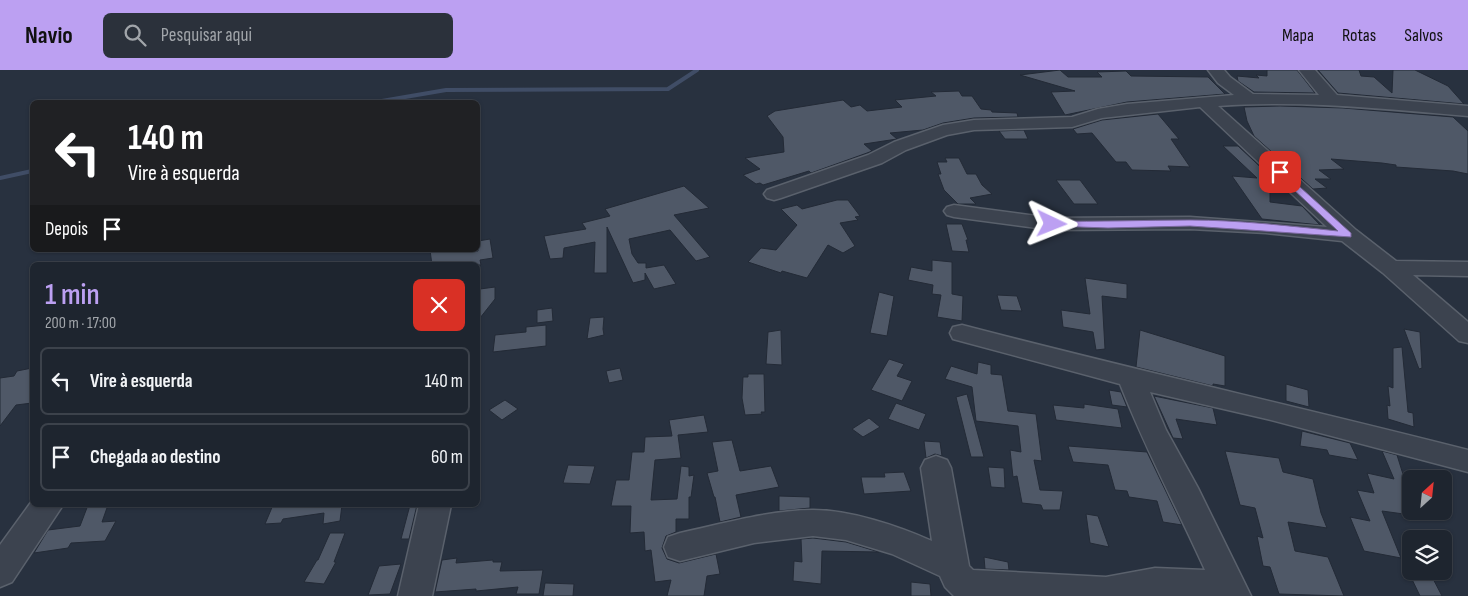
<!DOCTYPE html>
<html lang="pt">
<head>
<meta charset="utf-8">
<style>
	:root { --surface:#1e252f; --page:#2b313b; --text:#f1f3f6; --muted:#a1a5aa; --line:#3c424b; --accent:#bca0f2 }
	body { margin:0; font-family:"Sofia Sans Condensed",sans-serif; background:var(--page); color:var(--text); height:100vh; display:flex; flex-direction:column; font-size:19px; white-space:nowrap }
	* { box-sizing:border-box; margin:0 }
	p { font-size:16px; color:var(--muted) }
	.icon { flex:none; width:28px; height:28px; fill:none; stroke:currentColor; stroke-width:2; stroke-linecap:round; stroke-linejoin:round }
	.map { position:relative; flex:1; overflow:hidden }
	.details { position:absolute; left:30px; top:192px; width:450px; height:245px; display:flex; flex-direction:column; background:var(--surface); border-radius:8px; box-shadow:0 1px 4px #0004,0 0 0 1px var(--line) }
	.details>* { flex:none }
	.banner { position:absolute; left:30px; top:30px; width:450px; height:152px; border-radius:8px; box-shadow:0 1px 4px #0004,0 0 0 1px var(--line); background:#202124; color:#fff; overflow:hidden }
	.needle { width:32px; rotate:27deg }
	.controls { position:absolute; left:1402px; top:400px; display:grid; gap:10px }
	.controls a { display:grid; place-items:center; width:50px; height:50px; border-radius:8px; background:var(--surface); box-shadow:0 1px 4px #0004,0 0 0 1px var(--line); font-size:25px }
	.pin { position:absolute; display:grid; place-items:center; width:42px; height:42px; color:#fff; margin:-21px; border-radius:10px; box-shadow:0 2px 8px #0006 }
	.me { position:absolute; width:55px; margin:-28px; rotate:92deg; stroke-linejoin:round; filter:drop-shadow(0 0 4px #0008) }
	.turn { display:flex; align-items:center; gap:18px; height:105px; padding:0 15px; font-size:22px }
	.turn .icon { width:65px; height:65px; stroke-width:2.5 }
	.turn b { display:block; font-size:35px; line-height:42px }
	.then { display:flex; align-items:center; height:48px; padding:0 15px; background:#0003; gap:10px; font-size:19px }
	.round { display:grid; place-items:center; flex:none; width:52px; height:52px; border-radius:8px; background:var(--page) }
	.overview { display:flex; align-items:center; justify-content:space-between; height:85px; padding:0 15px }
	h1 { font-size:30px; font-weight:600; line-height:38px; color:var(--accent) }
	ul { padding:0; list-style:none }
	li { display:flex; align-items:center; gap:15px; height:68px; margin:0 10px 8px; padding:0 5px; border:2px solid var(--line); border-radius:8px }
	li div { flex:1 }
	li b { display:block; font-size:19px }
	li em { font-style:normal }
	header { display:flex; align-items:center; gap:30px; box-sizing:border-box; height:70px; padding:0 25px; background:var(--accent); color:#111 }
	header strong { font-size:24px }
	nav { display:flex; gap:28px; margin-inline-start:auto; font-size:18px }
	.search { width:350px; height:45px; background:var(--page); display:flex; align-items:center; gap:12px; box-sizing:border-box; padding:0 18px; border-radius:8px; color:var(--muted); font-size:19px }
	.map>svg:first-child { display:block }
</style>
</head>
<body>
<header>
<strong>Navio</strong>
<div class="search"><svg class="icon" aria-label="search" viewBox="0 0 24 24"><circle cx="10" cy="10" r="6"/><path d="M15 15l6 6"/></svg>Pesquisar aqui</div>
<nav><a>Mapa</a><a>Rotas</a><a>Salvos</a></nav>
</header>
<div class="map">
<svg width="1468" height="526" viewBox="0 0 1468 526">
	<rect width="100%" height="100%" fill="#28313f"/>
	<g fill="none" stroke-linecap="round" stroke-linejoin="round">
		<g stroke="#404d66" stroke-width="4">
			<polyline points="376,32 446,20 668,19 697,0"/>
			<polyline points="0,108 32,101"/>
		</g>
	</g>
	<g fill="#4f5867" stroke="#232a36">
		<polygon points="1060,0 1068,7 1102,7 1097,2 1126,1 1131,6 1208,7 1225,24 1127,32 1065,45 1051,22 1075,21 1020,5"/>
		<polygon points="1267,0 1297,0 1315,23 1254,22 1238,11 1237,6 1259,8 1256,5 1267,6"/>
		<polygon points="1318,0 1359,0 1361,6 1374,7 1392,23 1393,0 1415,0 1448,16 1464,34 1338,23"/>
		<polygon points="959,21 962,26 972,26 981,39 991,40 992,42 1017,43 1018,47 974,48 943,53 923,60 890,63 897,69 864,74 872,81 867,83 811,103 809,101 763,115 760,113 756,114 743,105 760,99 745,88 784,82 783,67 767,46 775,41 843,30 851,37 860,35 867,41 902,37 895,30 936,26 931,22"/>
		<polygon points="1280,36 1343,38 1453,47 1468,61 1468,104 1453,101 1396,97 1396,95 1382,93 1331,89 1344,99 1319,100 1331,109 1315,109 1327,118 1313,119 1254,66 1247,51 1244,37"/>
		<polygon points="1158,44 1179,69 1171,69 1190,97 1168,96 1171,101 1132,100 1126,92 1116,92 1092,63 1077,64 1073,59 1102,50"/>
		<polygon points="1024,60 1028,69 1005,69 999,61"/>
		<polygon points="1223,76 1238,76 1285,120 1270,121 1270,132 1302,136 1320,155 1262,149 1232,106 1257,108"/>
		<polygon points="945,88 959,88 967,104 976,104 982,115 992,124 970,128 976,134 958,134 944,120 938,104 941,104 937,92 947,92"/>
		<polygon points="1056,110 1080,110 1098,134 1074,134"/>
		<polygon points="684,116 709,138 674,145 710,187 696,191 670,160 629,169 632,184 638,193 646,193 646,198 664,195 676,214 654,219 645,203 645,210 633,213 607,157 607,203 594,203 595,172 564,178 563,188 550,189 544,166 586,159 582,153 610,146 605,139"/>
		<polygon points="837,130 848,130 860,146 855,147 858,150 840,153 855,176 843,183 828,175 807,208 782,201 781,203 748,192 761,178 776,180 797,155 781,139 797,135 802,139"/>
		<polygon points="946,154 962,154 968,170 966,170 969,182 952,181"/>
		<polygon points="490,169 493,188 480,190 481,195 432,195 430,180 478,181 478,171"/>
		<polygon points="932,190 952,192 952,224 963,226 962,251 937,247 941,225 932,224 933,215 908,210 911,197 932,201"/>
		<polygon points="1085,208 1127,214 1127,229 1102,226 1105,279 1096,280 1093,262 1063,257 1061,240 1090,244"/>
		<polygon points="495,217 495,229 480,248 480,219"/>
		<polygon points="879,222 894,226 887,266 870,263"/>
		<polygon points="997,225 1017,226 1022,241 1001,240"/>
		<polygon points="552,238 553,251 537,253 537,240"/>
		<polygon points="604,247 603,259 604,265 587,269 590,248"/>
		<polygon points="546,255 546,276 493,282 495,265 526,262 526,257"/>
		<polygon points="1404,259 1420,262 1422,298 1419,299"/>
		<polygon points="781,260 782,295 766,294 768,262"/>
		<polygon points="1140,260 1225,286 1225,316 1213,314 1213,316 1136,297"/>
		<polygon points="1402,277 1408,342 1413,343 1414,357 1388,349 1387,335 1390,336 1388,316 1393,318 1393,278"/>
		<polygon points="889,289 904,294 897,306 912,311 902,331 871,320"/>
		<polygon points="978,292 991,295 991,304 1002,305 1008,341 1036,344 1042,391 1034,390 1040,420 1063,421 1060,440 1043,440 1041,435 1022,433 1017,406 1013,407 1010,380 1021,382 1018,356 976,351 972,317 945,309 951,296 977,304"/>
		<polygon points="32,298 32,333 16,335 0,356 0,308 14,306 17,301"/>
		<polygon points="620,298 623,310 609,313 606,301"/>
		<polygon points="748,304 764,304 765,342 761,342 762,344 745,345 742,328 743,307 748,307"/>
		<polygon points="1286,314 1308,320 1309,337 1286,331"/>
		<polygon points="1109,320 1121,322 1127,337 1112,335"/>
		<polygon points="967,324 984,387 971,387 956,327"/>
		<polygon points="1154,326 1213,338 1217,355 1176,349 1183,369 1173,368"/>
		<polygon points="505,330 518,339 502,350 489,340"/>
		<polygon points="896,333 926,344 919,360 888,349"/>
		<polygon points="1084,334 1118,339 1122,358 1056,350 1053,335 1084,338"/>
		<polygon points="704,345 708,362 678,365 681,388 655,390 651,430 677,429 681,396 689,397 689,406 694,405 691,427 689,427 689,449 676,449 676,462 666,466 662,478 667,489 679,493 716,484 720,504 707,506 704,526 667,526 671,510 655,512 651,480 645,481 644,462 630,463 631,436 611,436 616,410 629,410 632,382 644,382 645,367 672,366 669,350"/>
		<polygon points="869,348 880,357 863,367 852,359"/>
		<polygon points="1302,361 1350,373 1358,390 1329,385 1327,380 1300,376"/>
		<polygon points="732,370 740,401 771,396 779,417 736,425 741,447 720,452 715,427 714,427 707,403 718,401 712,372"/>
		<polygon points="924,371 940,372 942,386 935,384 926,388"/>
		<polygon points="1068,376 1147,382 1182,455 1163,452 1157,431 1129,427 1127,421 1115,420 1108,395 1073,392"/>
		<polygon points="1225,381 1279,388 1283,402 1313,409 1321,443 1327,458 1288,452 1295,481 1328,487 1344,526 1279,524 1270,497 1263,496 1257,466 1263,468 1255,438 1240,435"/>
		<polygon points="1382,381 1397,385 1411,430 1411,445 1382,441 1401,488 1364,481 1350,447 1370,451 1357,420 1374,423 1367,403 1394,409"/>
		<polygon points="568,395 595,396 590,414 563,413"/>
		<polygon points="988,397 1004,398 1005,418 991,417"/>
		<polygon points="904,402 911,421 864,424 861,407 885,407 884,403"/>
		<polygon points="779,426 810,427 810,438 779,441"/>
		<polygon points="88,435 108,435 102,452 116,451 105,471 71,473 68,478 34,483 48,460 80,456"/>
		<polygon points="273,435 342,435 340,451 323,454 324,443 283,449 281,453 265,454"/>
		<polygon points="410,435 417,435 409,469 401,469"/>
		<polygon points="1086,444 1098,446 1109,477 1090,473"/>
		<polygon points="330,463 345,463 334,492 336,492 324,514 304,512 317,490 318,490"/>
		<polygon points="813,468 846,472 879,482 822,481 821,514 793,511 794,491 802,492 801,469"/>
		<polygon points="984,487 1008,492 1009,500 985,499"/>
		<polygon points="457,488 456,493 493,490 493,492 502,492 500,501 543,500 539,524 516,524 518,517 476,521 476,519 435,522 442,490"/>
		<polygon points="401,494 390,524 368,525 379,496"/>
		<polygon points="1408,501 1429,501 1442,526 1420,526"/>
		<polygon points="911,512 930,514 931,526 911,526"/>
		<polygon points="545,513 574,514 573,526 543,526"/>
	</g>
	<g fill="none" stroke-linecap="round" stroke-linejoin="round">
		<defs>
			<g id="minor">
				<path d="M1208,0h16l6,7 23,17 66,1 -20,-25h16l22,25 131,11v10c-83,-7 -167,-16 -250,-10l138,124 40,31 72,1v14l-55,-1 55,47v21l-9,-2 -76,-68 -41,-32 -76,-8 -76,-4 -138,1 -98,-13 -7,-2 -3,-4 3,-4 7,-2 98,13 138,-1 137,10 -127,-120 -98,11 -30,9 -98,3 -27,5 -41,15 -24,13 -101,35 -7,2 -7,-2 -3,-4 3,-4 101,-35 26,-13 49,-17 31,-5 98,-3 26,-8 29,-5 107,-9 -16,-12z"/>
				<path d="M962,255c168,44 337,82 506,125v22l-201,-53 -117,-27 16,38 32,58 53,108h-297l-9,-9 -5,-11 -48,-22 -46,-14 -33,-4 -59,7 -74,18 -12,-4 -4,-10 4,-10 12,-4c42,-9 90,-23 133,-23 38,0 85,16 119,31l-11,-73 4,-8 11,-4 11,4 4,8 18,98 4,4 133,7 49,-9 50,2c-28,-62 -60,-122 -85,-186l-167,-45 -3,-6 3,-6z"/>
				<polygon points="32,431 32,435 63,435 12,512 0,517 0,475"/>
				<polygon points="419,435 451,435 432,526 398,526"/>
			</g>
		</defs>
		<use href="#minor" stroke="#5a616c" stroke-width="3"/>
		<use href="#minor" fill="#3c434f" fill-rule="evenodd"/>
	</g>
	<path fill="#bca0f2" stroke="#7a689d" d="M1280,99l71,64v4l-161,-11 -82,2 -56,-2 -4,-2 4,-3c46,1 92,-1 138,-1 49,0 99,6 148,11l-61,-57v-4z"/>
</svg>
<div class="controls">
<a><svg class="needle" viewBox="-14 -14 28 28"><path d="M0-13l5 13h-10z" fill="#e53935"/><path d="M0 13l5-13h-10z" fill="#a1a5aa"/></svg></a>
<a><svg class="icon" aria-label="layers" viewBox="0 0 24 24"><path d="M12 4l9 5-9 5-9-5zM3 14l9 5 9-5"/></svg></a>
</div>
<div class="pin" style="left:1280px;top:102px;background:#d93025"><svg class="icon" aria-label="arrive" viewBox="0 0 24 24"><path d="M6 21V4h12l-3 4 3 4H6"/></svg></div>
<svg class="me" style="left:1052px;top:154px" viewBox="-20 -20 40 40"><path d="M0-17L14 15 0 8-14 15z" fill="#bca0f2" stroke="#fff" stroke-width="4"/></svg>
<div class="banner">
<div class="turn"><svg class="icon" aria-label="left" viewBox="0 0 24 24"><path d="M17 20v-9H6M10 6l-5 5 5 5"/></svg><div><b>140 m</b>Vire à esquerda</div></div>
<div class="then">Depois<svg class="icon" aria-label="arrive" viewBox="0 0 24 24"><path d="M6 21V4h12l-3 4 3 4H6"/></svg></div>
</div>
<section class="details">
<div class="overview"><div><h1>1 min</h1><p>200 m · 17:00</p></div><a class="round" style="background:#d93025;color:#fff"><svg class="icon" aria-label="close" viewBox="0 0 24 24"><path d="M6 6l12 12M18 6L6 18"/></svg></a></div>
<ul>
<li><svg class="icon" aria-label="left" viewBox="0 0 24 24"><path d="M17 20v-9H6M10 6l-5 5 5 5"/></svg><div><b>Vire à esquerda</b></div><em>140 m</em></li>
<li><svg class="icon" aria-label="arrive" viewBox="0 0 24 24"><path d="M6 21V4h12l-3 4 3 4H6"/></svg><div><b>Chegada ao destino</b></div><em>60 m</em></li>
</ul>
</section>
</div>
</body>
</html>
